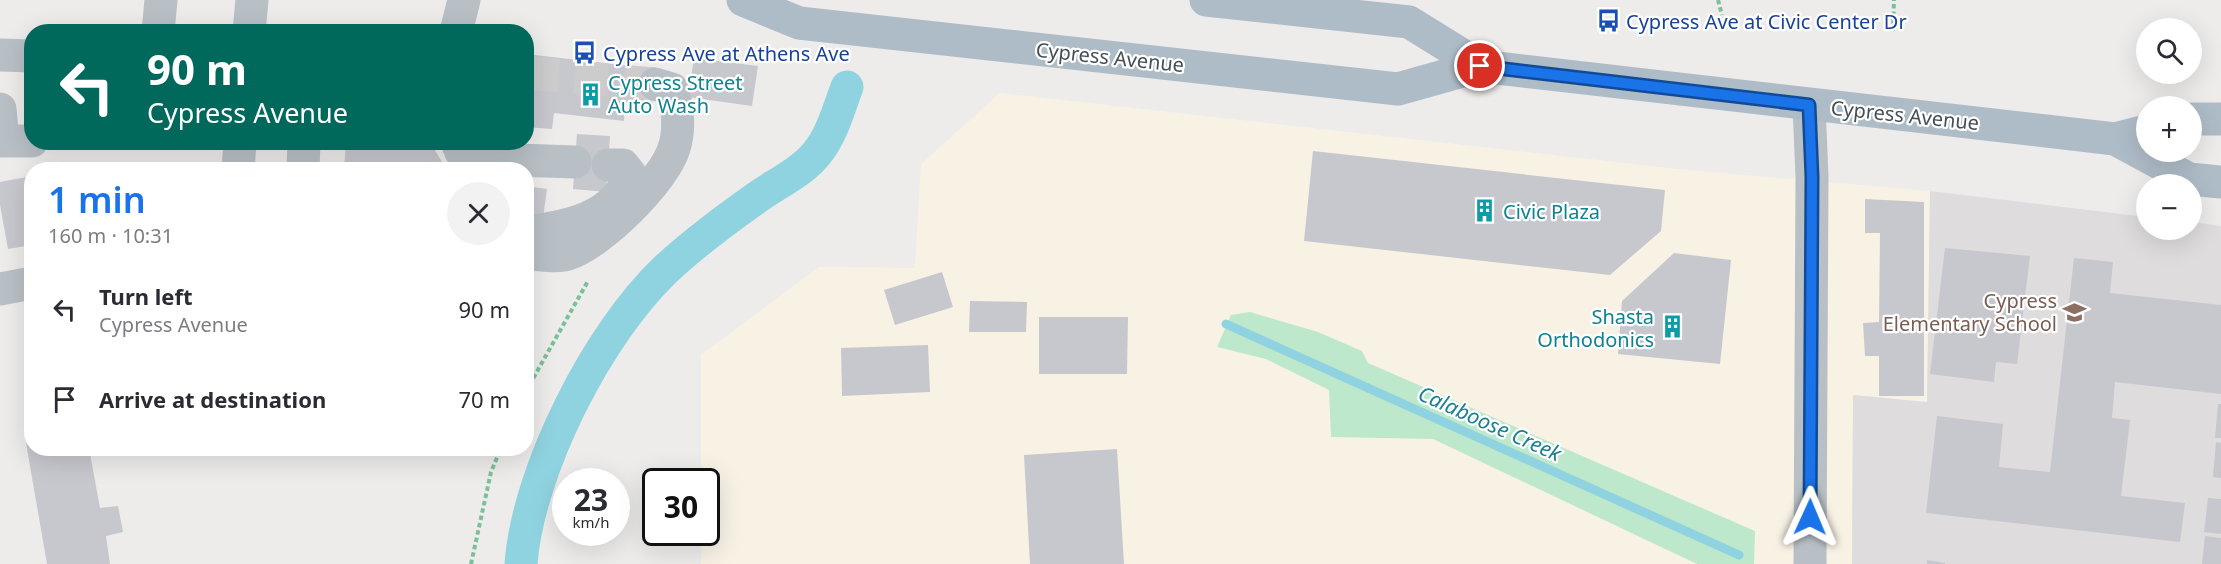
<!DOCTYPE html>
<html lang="en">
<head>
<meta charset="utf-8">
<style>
	:root { --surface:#fff; --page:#f2f2f3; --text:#2b2b33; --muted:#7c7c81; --accent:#1a73e8 }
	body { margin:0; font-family:"Noto Sans",sans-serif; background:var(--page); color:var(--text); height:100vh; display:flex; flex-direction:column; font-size:22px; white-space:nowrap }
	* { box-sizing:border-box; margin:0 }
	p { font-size:20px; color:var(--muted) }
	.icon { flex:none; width:33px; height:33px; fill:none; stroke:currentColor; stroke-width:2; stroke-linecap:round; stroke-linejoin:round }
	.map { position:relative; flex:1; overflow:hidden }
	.sheet { position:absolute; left:24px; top:162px; width:510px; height:294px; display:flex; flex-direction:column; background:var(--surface); border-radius:24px; box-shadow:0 6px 24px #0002 }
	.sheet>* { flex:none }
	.hud { position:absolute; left:24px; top:24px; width:510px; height:126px; border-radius:24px; box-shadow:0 6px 24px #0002; background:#00695c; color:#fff; overflow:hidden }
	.fabs { position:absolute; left:2136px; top:18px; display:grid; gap:12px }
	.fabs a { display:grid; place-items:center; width:66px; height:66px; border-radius:50%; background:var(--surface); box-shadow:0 6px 24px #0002; font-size:30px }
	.speed { position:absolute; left:552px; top:468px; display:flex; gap:12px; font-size:30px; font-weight:700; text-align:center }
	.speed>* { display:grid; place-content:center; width:78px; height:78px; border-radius:50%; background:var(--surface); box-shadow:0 6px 24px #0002; line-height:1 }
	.speed small { font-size:15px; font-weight:400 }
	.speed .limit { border:3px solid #111; border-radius:9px; background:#fff; color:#111 }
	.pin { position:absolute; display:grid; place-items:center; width:51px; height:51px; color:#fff; margin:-26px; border:3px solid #fff; border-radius:50%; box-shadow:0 2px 6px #0007 }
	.me { position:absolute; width:66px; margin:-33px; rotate:1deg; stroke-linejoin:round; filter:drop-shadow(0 0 4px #0008) }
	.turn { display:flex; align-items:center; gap:21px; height:126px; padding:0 24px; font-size:27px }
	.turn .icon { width:78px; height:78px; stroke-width:2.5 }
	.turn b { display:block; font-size:42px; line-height:51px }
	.round { display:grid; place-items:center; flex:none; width:63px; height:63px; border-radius:32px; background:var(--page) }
	.head { display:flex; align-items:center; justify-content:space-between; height:102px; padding:0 24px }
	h1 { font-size:36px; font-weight:600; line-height:45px; color:var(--accent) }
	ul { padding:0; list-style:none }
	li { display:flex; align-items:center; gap:18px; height:90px; padding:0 24px }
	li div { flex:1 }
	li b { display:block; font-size:22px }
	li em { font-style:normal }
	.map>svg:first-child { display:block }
</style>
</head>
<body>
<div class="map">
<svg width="2221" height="564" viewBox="0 0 2221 564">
	<rect width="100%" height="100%" fill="#eeebeb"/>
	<polygon fill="#f8f2e5" points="1000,93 1678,169 1930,191 1927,402 1853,395 1852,564 701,564 701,533 706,532 706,482 701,481 701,355 819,267 915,268 921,164"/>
	<polygon fill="#dfdcdd" points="1930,191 2146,217 2146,230 2192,230 2192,222 2221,226 2221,564 1852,564 1853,395 1927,402"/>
	<polygon fill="#bde8cb" points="1250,312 1318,332 1362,351 1368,363 1755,531 1754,564 1697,564 1433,439 1331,437 1329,390 1266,359 1217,347 1231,315"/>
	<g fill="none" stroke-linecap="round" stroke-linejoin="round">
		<polyline stroke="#90d3e0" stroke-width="9" points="1226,324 1739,555"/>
		<path stroke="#90d3e0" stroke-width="33" d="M521,564c7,-94 77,-230 144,-294 30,-28 64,-53 97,-76 18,-12 42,-24 55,-41 15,-18 22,-45 30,-66"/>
	</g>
	<g fill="#c6c8ce">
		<polygon points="526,54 656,69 652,106 625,103 624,121 554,113 552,129 526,127"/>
		<polygon points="694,58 758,66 752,106 688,97"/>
		<polygon points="577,134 610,136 606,192 573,189"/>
		<polygon points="346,142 430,142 442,162 441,170 344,170"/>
		<polygon points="1313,151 1665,190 1661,231 1610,275 1304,241"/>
		<polygon points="32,176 32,245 8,249 0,205 0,182"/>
		<polygon points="526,186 547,189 543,218 526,216"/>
		<polygon points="1865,199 1924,202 1924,396 1879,396 1879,356 1865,356 1863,323 1879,322 1880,233 1865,233"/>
		<polygon points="1945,248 2030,256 2017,364 1996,362 1994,382 1930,374"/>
		<polygon points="1674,253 1731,260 1720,364 1618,354 1622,301"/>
		<polygon points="2074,258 2113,262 2110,293 2221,305 2221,394 2115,382 2112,418 2130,420 2121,496 2185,503 2180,542 1926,513 1937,416 2003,424 1999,467 2050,472"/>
		<polygon points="942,272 953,307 895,325 884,290"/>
		<polygon points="970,301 1027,302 1026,332 969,332"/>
		<polygon points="1039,317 1128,317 1127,374 1039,374"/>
		<polygon points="928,345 930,392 842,396 841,348"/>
		<polygon points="2218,404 2221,404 2221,438 2215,438"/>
		<polygon points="32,442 32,448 89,448 100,508 118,506 123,532 106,536 110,564 47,564 26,443"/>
		<polygon points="2216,442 2221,443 2221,478 2213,477"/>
		<polygon points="1117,449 1124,564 1030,564 1024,455"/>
		<polygon points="2208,498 2221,499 2221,534 2204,532"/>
		<polygon points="2205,536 2221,538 2221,564 2202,564"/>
		<polygon points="1927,560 1945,563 1945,564 1927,564"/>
	</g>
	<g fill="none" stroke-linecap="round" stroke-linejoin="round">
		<polyline stroke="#cccccd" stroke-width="33" stroke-dasharray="33 16" stroke-linecap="butt" points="526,73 655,84"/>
		<g stroke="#7ac19a" stroke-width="4" stroke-dasharray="4.5 3" stroke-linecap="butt">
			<polyline points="1718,0 1722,15"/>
			<polyline points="1893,31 1894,0"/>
			<polyline points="526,391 588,281"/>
			<polyline points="471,564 491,472 501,448"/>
		</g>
		<g stroke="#b8c0c6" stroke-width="33">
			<polyline points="158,32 161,0"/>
			<polyline points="249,32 252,0"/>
			<polyline points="456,32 464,0"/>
			<polyline points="0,55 32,56"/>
			<polyline points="1809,105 1812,177 1810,564"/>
			<polyline points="0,109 3,141 32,141"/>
			<polyline points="457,142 461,152 517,160 575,162"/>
			<polyline points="238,170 240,142"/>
			<polyline points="303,170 304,142"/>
			<path d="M526,232c40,-5 90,-14 104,-58l-7,-9h-15"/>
			<path d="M526,254c13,0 31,4 42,0 32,-10 97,-74 106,-106 6,-17 4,-42 -2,-59l-17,-5"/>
			<polyline points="0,289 32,283"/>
		</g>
		<g stroke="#aebcc7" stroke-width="33">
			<polyline points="743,0 799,23 1398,89 1480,66 2115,139 2146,131"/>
			<polyline points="1206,0 1409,22 1480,66"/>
			<polyline points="2192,119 2221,119"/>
			<polyline points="2115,139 2189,179 2221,182"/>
		</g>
	</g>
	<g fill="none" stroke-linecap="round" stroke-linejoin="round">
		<defs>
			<polyline id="route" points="1480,66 1809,105 1812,177 1810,517"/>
		</defs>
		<use href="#route" stroke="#114b97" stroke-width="15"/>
		<use href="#route" stroke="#1a73e8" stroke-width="10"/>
	</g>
	<defs>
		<symbol id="bus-bare" viewBox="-9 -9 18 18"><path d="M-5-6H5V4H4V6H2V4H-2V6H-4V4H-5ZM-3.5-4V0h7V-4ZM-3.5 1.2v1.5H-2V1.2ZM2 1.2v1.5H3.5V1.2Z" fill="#1a4fb4" stroke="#fff" stroke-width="2.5" paint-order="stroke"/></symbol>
		<symbol id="building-bare" viewBox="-9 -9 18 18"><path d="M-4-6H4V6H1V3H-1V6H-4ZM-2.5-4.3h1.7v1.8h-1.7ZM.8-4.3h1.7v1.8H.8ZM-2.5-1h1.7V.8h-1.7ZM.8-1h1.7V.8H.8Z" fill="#0f9aa8" stroke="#fff" stroke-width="2.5" paint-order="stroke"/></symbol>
		<symbol id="school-bare" viewBox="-9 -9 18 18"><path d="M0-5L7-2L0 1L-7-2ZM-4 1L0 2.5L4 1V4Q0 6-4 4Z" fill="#8d6e63" stroke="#fff" stroke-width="2.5" paint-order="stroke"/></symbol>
	</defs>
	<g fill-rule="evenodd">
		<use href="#bus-bare" x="1592" y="4" width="33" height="33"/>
		<use href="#bus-bare" x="568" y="36" width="33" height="33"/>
		<use href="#building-bare" x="574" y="78" width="33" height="33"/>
		<use href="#building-bare" x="1468" y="194" width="33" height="33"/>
		<use href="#school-bare" x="2058" y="296" width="33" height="33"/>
		<use href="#building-bare" x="1656" y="310" width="33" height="33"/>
	</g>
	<g text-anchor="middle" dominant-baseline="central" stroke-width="4.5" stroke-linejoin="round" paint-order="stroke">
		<g font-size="20" fill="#164399" stroke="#fff" text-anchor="start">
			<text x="1626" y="21">Cypress Ave at Civic Center Dr</text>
			<text x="603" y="53">Cypress Ave at Athens Ave</text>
		</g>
		<g font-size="20" fill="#464f56" stroke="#fff">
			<text transform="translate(1110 57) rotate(6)">Cypress Avenue</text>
			<text transform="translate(1905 115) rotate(6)">Cypress Avenue</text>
		</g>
		<g font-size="20" fill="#0d838f" stroke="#fff" text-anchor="start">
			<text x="608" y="82">Cypress Street<tspan x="608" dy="23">Auto Wash</tspan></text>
			<text x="1503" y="211">Civic Plaza</text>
			<text x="1654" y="316" text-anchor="end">Shasta<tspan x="1654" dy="23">Orthodonics</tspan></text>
		</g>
		<g font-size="20" fill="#785e54" stroke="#fff" text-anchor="end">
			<text x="2057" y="300">Cypress<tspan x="2057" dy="23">Elementary School</tspan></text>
		</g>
		<g font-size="21" font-style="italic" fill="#1c8093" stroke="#fff">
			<text transform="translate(1490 423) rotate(24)">Calaboose Creek</text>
		</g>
	</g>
</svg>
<div class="fabs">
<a><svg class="icon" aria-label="search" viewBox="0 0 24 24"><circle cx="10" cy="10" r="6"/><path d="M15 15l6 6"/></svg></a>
<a>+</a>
<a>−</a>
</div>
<div class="speed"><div>23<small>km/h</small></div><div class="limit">30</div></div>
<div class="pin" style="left:1480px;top:66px;background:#d93025"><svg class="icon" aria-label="arrive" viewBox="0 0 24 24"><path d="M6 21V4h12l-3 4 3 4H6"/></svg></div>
<svg class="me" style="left:1810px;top:517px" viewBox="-20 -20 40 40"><path d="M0-17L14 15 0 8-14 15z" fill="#1a73e8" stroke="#fff" stroke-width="4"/></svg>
<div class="hud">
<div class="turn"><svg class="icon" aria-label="left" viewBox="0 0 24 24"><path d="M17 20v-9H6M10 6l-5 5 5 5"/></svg><div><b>90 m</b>Cypress Avenue</div></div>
</div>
<section class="sheet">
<div class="head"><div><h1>1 min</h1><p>160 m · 10:31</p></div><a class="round"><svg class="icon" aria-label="close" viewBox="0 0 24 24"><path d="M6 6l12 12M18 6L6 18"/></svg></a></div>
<ul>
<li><svg class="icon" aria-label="left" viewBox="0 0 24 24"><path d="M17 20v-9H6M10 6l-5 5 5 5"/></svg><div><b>Turn left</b><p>Cypress Avenue</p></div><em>90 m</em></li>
<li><svg class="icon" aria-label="arrive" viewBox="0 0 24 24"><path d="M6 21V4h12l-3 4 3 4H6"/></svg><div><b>Arrive at destination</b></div><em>70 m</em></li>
</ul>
</section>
</div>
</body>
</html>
